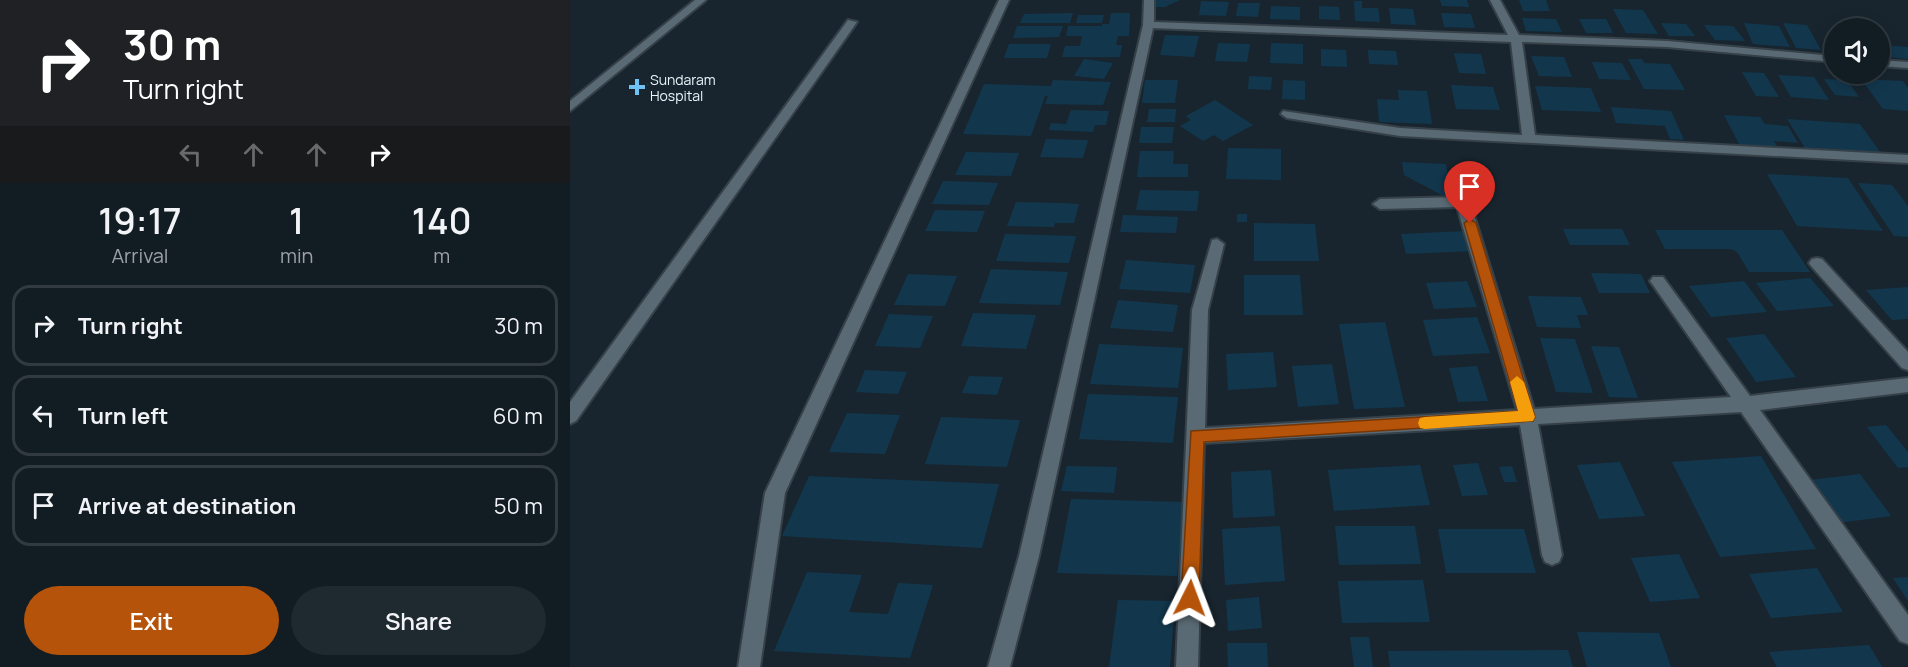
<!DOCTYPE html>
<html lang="en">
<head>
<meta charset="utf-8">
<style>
	:root { --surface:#121c23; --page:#1f2930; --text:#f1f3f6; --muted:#9ca1a6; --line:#313a41; --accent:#b45309 }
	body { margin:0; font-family:Manrope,sans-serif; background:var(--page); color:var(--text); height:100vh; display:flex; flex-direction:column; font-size:22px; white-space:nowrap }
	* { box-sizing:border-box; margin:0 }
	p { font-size:20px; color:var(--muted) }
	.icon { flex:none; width:33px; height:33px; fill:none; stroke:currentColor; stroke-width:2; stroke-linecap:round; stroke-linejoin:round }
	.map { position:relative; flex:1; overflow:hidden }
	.sheet { display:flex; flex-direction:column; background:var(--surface); width:570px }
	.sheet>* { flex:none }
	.banner { background:#202124; color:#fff; overflow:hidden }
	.buttons { position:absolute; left:1254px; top:18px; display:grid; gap:12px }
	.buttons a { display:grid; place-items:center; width:66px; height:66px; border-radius:50%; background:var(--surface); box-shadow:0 3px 15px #0003,0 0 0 2px var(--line); font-size:30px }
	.pin { position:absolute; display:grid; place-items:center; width:51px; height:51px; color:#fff; margin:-62px -26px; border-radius:50% 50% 50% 0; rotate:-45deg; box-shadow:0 0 6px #0007 }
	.pin .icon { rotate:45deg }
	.me { position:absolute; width:66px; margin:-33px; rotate:3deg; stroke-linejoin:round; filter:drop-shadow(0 0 4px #0008) }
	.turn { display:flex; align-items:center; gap:21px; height:126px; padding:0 24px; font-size:27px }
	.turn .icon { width:78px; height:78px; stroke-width:2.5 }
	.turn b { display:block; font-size:42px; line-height:51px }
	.lanes { display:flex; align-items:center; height:57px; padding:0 24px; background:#0003; justify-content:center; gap:30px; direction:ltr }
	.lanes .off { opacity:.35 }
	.eta { display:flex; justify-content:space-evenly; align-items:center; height:102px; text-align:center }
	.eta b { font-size:36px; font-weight:600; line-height:42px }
	.action { display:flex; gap:12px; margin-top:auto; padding:12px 24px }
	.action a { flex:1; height:69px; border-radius:36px; background:var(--accent); color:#fff; font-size:24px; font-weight:600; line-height:69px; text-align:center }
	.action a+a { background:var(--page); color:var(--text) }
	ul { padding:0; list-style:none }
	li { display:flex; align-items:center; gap:18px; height:81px; margin:0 12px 9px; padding:0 12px; border:3px solid var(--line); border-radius:18px }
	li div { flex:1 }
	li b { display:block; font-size:22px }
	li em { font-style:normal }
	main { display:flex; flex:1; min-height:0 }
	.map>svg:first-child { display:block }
</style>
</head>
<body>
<main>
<section class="sheet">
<div class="banner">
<div class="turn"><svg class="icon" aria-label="right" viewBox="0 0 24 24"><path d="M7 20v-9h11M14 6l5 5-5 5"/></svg><div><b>30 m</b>Turn right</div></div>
<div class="lanes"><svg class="icon off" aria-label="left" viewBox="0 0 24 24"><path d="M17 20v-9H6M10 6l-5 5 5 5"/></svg><svg class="icon off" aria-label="ahead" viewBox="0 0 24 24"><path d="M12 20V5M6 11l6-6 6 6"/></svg><svg class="icon off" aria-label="ahead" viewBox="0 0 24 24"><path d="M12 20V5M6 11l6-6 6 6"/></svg><svg class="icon" aria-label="right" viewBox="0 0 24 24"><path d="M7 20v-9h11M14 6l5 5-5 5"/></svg></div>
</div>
<div class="eta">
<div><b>19:17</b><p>Arrival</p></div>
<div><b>1</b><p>min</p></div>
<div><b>140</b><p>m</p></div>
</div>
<ul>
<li><svg class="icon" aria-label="right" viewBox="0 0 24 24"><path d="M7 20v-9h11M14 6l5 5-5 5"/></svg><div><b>Turn right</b></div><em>30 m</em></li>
<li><svg class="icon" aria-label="left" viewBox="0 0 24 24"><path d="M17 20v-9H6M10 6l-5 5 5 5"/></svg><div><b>Turn left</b></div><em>60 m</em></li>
<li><svg class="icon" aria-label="arrive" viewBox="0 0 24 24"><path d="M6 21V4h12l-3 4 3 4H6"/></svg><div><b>Arrive at destination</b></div><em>50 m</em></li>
</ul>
<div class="action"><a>Exit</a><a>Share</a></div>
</section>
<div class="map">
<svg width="1338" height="667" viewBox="0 0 1338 667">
	<rect width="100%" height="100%" fill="#18252f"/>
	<g fill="#12374d">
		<polygon points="586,0 610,0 595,7 586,7"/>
		<polygon points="870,0 897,0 899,7 872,6"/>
		<polygon points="949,0 976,0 980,11 953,11"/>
		<polygon points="631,1 659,2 656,16 629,15"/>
		<polygon points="784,1 792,1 792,8 808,8 810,22 785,21"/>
		<polygon points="668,3 690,3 688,17 666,16"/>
		<polygon points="701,6 730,7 730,20 700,19"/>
		<polygon points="749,6 769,7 770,20 749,19"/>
		<polygon points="819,8 843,9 846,25 821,24"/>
		<polygon points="1043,9 1073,10 1088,34 1056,33"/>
		<polygon points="503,13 500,23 450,23 454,14"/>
		<polygon points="541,13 560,13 559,36 548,36 546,45 552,45 550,57 492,57 495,46 510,46 512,36 496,36 498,26 532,26 532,24 539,24"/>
		<polygon points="871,13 901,14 905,28 874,27"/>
		<polygon points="508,15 534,15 532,23 506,23"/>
		<polygon points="952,18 986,19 992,32 956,31"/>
		<polygon points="1009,19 1036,19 1043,33 1016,33"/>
		<polygon points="1091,23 1116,24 1125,36 1099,36"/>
		<polygon points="1174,23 1209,26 1220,47 1183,44"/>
		<polygon points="1213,23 1237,25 1251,50 1226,48"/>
		<polygon points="1134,25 1163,26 1175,41 1145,40"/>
		<polygon points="447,26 493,26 489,37 443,38"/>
		<polygon points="595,35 629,36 624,57 590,55"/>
		<polygon points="648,43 680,44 677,62 645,61"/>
		<polygon points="701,43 733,44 733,64 700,63"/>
		<polygon points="439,44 481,44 477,58 434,58"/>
		<polygon points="1310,45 1338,47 1338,59 1318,57"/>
		<polygon points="751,49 776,50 777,67 751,66"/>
		<polygon points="798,50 826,51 828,65 799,64"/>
		<polygon points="884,53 911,54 916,74 889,73"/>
		<polygon points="961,56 994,57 1002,77 969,76"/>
		<polygon points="514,59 543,63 534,79 504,76"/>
		<polygon points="1058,59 1072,59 1074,63 1100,64 1115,90 1074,89"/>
		<polygon points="1022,62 1052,63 1061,80 1029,79"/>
		<polygon points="1172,72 1194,73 1209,97 1186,96"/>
		<polygon points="1208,75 1244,77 1259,100 1221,97"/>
		<polygon points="679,76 702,77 701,90 678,89"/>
		<polygon points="1254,79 1277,80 1289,97 1265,95"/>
		<polygon points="1291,79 1333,81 1338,88 1338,111 1313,109"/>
		<polygon points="483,80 541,82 533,105 475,104 478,96 475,96 461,136 393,134 414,84 481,86"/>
		<polygon points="575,80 608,80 605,103 572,103"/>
		<polygon points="713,80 735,81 735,100 712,99"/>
		<polygon points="63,83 81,83 73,91 56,91"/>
		<polygon points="881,85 923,87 930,110 886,109"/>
		<polygon points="965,86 1021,88 1031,112 972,110"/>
		<polygon points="828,90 857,91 862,124 809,122 807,99 829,100"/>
		<polygon points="645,100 683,125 653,141 644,135 633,141 610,126 621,120 616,116"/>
		<polygon points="1041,107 1101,111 1114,140 1100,139 1095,126 1046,123"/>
		<polygon points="579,109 606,109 605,122 577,122"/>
		<polygon points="501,110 539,111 536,125 525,125 523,132 479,130 481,123 496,124"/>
		<polygon points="1154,115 1190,117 1195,124 1218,126 1228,143 1204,141 1209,150 1171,148"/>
		<polygon points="1217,119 1290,124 1310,152 1255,149 1258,153 1237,151"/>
		<polygon points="571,127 604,127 602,143 569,143"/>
		<polygon points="476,139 518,140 513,158 470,157"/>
		<polygon points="658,148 711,149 711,180 656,179"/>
		<polygon points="570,151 604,151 603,164 618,164 618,177 567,177"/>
		<polygon points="396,152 449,153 441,176 385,175"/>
		<polygon points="832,162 876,164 883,201 834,175"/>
		<polygon points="1197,174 1278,178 1313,231 1227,226"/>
		<polygon points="373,181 408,182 428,183 419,205 362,204"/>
		<polygon points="1288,183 1322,185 1338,206 1338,237 1324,236"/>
		<polygon points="570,190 629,191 627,211 566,210"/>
		<polygon points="446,202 491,203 509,204 504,223 485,223 484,227 437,226"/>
		<polygon points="365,210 415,211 407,232 355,231"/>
		<rect x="667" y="214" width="10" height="8"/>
		<polygon points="553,215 608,217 606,233 550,232"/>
		<polygon points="684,223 745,224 749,261 684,261"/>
		<polygon points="993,229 1052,229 1060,245 1000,245"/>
		<polygon points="1085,230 1212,230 1240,272 1179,272 1167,252 1161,249 1095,249"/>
		<polygon points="896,231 903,251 836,254 831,234"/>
		<polygon points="435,234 506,236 499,263 426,261"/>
		<polygon points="556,260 625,265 620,293 549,289"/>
		<polygon points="421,269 498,272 490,305 409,303"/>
		<polygon points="1021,273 1071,274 1080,293 1029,293"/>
		<polygon points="338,274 387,276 375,306 324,305"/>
		<polygon points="674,275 730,275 733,315 674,315"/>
		<polygon points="1240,278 1264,306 1207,311 1186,283"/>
		<polygon points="897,281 907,307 864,309 856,283"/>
		<polygon points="1174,281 1197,312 1141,317 1119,286"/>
		<polygon points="1338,287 1338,319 1322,320 1296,290"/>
		<polygon points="958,296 1011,297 1018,315 1007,315 1011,328 967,327"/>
		<polygon points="548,300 608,305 603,332 540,328"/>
		<polygon points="403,313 466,315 456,349 391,346"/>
		<polygon points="319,314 363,316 350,348 305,346"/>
		<polygon points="907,317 920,353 863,356 853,320"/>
		<polygon points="815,322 835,407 784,409 769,324"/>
		<polygon points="1194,334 1226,377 1186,382 1156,338"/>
		<polygon points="970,338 1005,339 1023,393 986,392"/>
		<polygon points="529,344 613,348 608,388 520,384"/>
		<polygon points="1021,346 1049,347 1068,398 1039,397"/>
		<polygon points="703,352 707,387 658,390 656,354"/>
		<polygon points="762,364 769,404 728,407 722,366"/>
		<polygon points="907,366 918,401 888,402 879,368"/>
		<polygon points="295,370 337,372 328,394 286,392"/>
		<polygon points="399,376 433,377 427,395 392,393"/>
		<polygon points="518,394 608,397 603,443 509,439"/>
		<polygon points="277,413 330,415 315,454 259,452"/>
		<polygon points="371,417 450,420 437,467 355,464"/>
		<polygon points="1316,425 1338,452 1338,467 1328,468 1297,427"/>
		<polygon points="1191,456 1246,549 1150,557 1102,462"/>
		<polygon points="1050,462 1075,516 1029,519 1007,465"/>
		<polygon points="908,463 918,495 892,496 883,465"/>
		<polygon points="850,465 860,505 764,511 758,470"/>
		<polygon points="497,466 547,467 544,493 491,491"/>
		<polygon points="942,466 947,482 934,482 929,467"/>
		<polygon points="701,470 705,516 663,518 661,472"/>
		<polygon points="1290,474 1321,516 1268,523 1239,480"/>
		<polygon points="239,476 333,480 429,484 412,548 212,536"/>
		<polygon points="501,499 613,502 607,576 487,573"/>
		<polygon points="710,526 715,581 655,585 652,529"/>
		<polygon points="765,526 845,526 851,564 769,565"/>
		<polygon points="868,529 954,529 966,573 876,573"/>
		<polygon points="1109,554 1130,598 1080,602 1061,558"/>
		<polygon points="1247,568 1273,612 1201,618 1179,574"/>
		<polygon points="237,572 292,575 279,612 318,614 328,583 363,585 340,658 204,651"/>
		<polygon points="1338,577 1338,601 1323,578"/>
		<polygon points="853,580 860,622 772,623 768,581"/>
		<polygon points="689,597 692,628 658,631 656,600"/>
		<polygon points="548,600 605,601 600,667 539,667"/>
		<polygon points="1007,632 1089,633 1101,667 1017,667"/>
		<polygon points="780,637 799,637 803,667 784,667"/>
		<polygon points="657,643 697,643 698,667 658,667"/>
		<polygon points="1299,645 1312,667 1207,667 1199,652"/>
		<polygon points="998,650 1003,667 820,667 818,651"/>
	</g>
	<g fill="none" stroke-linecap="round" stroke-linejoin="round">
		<defs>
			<g id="minor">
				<polygon points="125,0 136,0 0,111 0,101"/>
				<polygon points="429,0 439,0 215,493 190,667 168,667 195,493"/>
				<polygon points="574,0 584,0 584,22 938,35 920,0 930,0 949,35 1097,41 1264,56 1264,62 1097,47 952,42 965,135 1338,155 1338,163 830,136 717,118 711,114 713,111 830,128 952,135 941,42 583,28 469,556 440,667 418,667 449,556 573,25"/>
				<polygon points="278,20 287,22 6,421 0,424 0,402"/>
				<polygon points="1310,60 1338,62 1338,68 1310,66"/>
				<polygon points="893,197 900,202 964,409 1161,397 1083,285 1080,281 1083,277 1093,277 1180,396 1338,378 1338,392 1190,410 1338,615 1338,644 1330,641 1171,412 968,424 992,555 989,562 982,565 975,562 972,555 950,425 634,443 628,667 606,667 622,310 642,240 647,239 654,244 638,310 635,428 947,410 887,207 810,209 803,204 810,199"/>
				<polygon points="1247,258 1252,259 1338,352 1338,370 1332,368 1242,267 1239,263 1242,259"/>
			</g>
		</defs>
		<use href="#minor" stroke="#364048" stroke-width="4"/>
		<use href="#minor" fill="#5a6a74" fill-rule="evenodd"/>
	</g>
	<polygon fill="#b45309" stroke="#753606" stroke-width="1.5" points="900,219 906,223 965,417 963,421 634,442 629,598 626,604 620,607 614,604 611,598 621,431 948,411 894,223"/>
	<polygon fill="#f59e0b" points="947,376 954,382 965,417 963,421 855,429 850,428 848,423 850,418 855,417 948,411 940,382"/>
	<path fill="#70c1f4" stroke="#18252f" stroke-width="2" d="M64 78h6v6h6v6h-6v6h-6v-6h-6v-6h6z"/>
	<g text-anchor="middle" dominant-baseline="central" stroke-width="6" stroke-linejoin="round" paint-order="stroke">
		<g font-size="14" fill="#eaf3f9" stroke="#18252f" text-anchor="start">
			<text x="80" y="79">Sundaram<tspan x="80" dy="16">Hospital</tspan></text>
		</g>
	</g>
</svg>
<div class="buttons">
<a><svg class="icon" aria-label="sound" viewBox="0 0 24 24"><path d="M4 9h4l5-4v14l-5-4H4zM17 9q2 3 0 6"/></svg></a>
</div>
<div class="pin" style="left:900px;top:223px;background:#d93025"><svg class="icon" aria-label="arrive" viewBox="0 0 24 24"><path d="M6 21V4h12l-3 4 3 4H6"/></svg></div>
<svg class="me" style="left:620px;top:598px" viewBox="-20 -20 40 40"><path d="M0-17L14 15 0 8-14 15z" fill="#b45309" stroke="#fff" stroke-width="4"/></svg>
</div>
</main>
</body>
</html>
